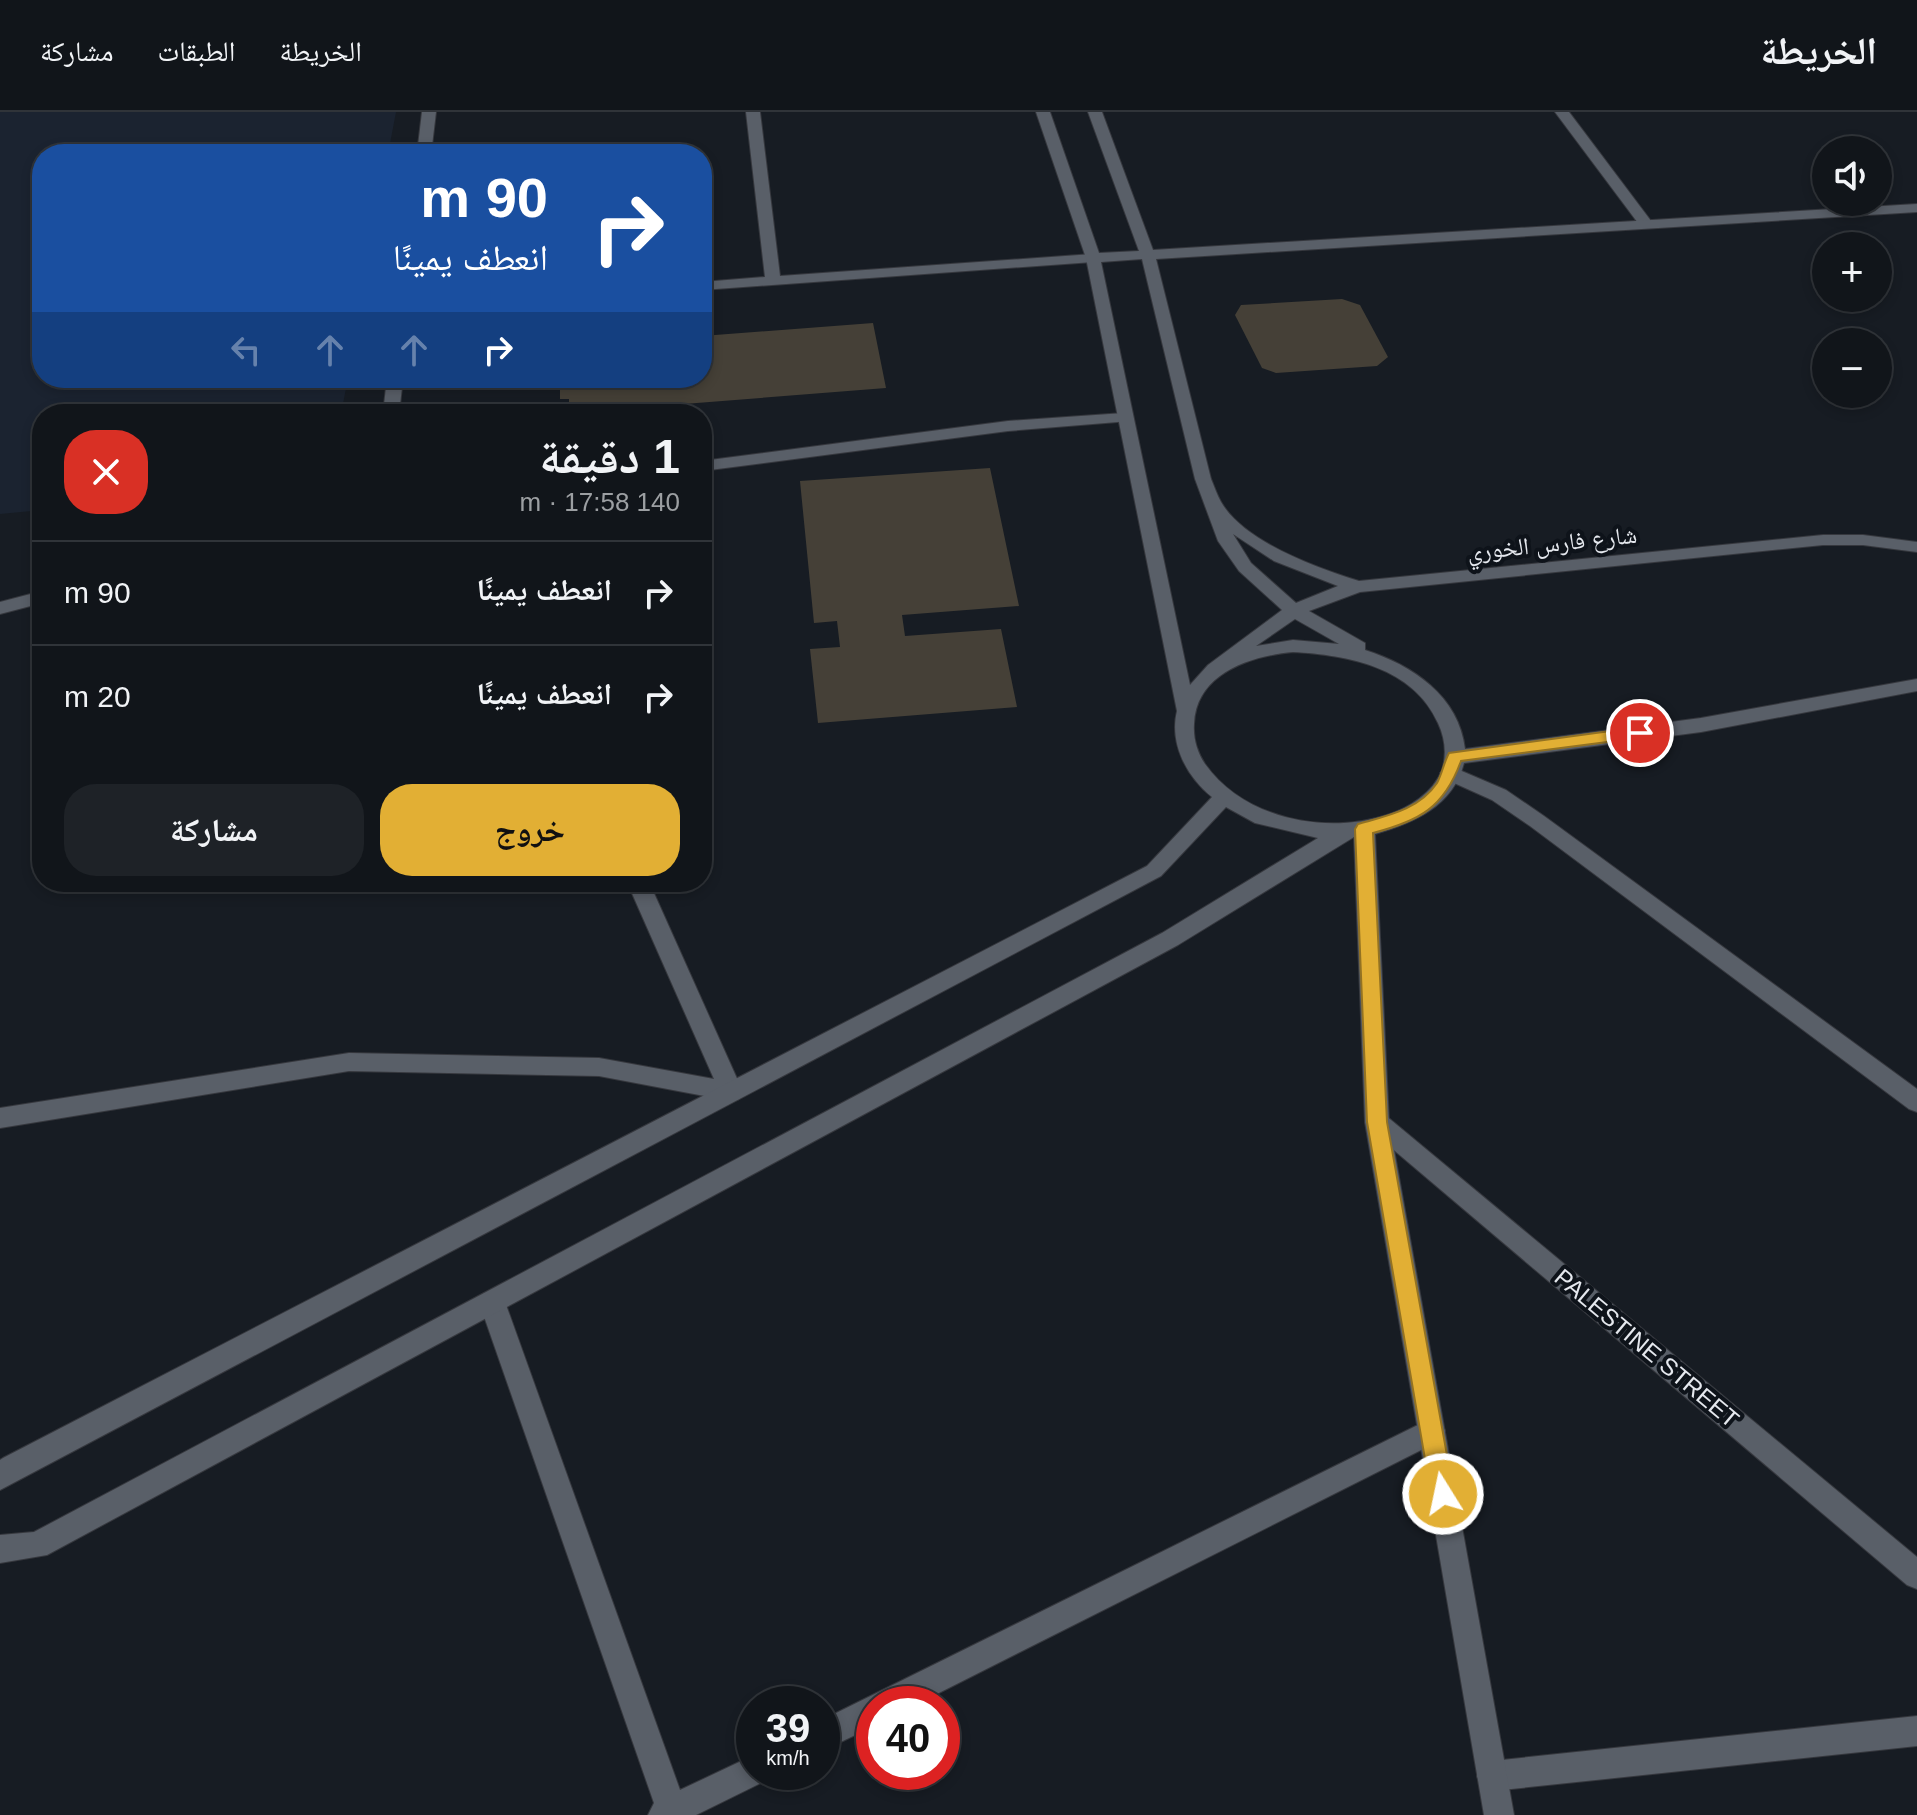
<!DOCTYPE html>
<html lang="ar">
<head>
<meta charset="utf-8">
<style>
	:root { --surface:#11151a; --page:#1e2227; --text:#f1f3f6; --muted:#9c9fa2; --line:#303439; --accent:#e2af34 }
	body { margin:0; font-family:Helvetica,"Noto Naskh Arabic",sans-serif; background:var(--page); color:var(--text); direction:rtl; height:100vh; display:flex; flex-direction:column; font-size:30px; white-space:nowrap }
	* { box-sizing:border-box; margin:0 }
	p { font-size:26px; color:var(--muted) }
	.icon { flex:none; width:44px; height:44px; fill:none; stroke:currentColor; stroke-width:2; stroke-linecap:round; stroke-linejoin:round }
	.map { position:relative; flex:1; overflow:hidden; direction:ltr }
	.sheet { position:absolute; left:32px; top:292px; width:680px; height:488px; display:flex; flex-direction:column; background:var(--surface); border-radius:32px; box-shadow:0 4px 12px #0003,0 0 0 2px var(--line); direction:rtl }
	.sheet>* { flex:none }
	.banner { position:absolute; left:32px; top:32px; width:680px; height:244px; border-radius:32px; box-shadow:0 4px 12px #0003,0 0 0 2px var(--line); direction:rtl; background:#1a4fa0; color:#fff; overflow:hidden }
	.controls { position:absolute; left:1812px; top:24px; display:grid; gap:16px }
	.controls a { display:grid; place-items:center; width:80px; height:80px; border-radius:50%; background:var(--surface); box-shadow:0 4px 12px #0003,0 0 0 2px var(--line); font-size:40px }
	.speed { position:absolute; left:736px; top:1574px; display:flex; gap:16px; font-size:40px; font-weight:700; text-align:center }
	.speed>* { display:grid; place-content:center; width:104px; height:104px; border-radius:50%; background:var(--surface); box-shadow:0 4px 12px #0003,0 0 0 2px var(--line); line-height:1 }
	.speed small { font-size:20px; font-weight:400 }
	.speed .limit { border:12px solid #d22; background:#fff; color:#111 }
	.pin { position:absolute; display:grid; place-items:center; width:68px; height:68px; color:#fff; margin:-34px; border:4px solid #fff; border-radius:50%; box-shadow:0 2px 8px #0007 }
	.me { position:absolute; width:88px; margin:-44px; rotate:350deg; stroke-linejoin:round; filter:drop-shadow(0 0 6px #0008) }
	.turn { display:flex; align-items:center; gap:28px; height:168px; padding:0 32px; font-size:36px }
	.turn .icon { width:104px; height:104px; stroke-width:2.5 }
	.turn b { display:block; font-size:56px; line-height:68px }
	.lanes { display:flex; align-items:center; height:76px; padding:0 32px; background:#0003; justify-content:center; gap:40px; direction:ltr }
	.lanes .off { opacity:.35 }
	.round { display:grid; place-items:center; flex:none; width:84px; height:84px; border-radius:32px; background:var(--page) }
	.headline { display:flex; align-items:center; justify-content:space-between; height:136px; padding:0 32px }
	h1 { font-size:48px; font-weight:700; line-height:60px }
	.primary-button { display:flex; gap:16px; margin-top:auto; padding:16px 32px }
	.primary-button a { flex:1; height:92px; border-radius:32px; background:var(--accent); color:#111; font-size:32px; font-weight:700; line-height:92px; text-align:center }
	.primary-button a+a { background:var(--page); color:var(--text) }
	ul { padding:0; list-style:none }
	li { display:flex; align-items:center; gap:24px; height:104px; padding:0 32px; border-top:2px solid var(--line) }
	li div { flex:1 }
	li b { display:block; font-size:30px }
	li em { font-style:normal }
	header { display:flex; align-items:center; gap:48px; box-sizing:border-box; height:112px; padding:0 40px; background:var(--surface); border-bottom:2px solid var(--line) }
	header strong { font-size:38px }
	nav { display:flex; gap:44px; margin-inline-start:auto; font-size:28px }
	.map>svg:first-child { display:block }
</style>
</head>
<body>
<header>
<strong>الخريطة</strong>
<nav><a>الخريطة</a><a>الطبقات</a><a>مشاركة</a></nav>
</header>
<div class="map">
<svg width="1917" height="1703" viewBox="0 0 1917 1703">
	<rect width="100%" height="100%" fill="#171c23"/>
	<polygon fill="#1b2330" points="0,0 396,0 388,42 42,42 42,266 348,266 341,302 42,302 42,398 0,402"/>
	<g fill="#454037">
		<polygon points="1342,187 1360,193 1388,245 1377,254 1276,261 1262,256 1235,203 1241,193"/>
		<polygon points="873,211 886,276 684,292 684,297 645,300 645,297 569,302 569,287 560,287 560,266 702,266 702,224"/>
		<polygon points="990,356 1019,494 902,503 905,524 1001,517 1017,595 818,611 810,537 840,535 837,509 814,511 800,369"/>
	</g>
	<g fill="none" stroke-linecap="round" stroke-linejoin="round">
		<defs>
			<g id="service">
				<polygon points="1555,0 1569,0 1651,109 1651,115 1641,115"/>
				<polygon points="627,770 649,770 743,980 739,987 731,989 599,964 349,959 0,1016 0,996 349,941 599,946 714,967"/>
			</g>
			<g id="minor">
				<polygon points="422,0 436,0 431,42 417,42"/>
				<polygon points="746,0 760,0 780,164 1093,142 1100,146 1093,150 702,178 702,170 765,165"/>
				<polygon points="387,266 403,266 399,302 383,302"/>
				<polygon points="1124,301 1130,303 1130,309 1008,319 702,359 702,349 1008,309"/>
				<polygon points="42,479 42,491 0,502 0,490"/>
				<polygon points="1450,654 1506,678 1544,704 1917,977 1917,1000 1909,997 1530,714 1492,688 1443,666 1440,661"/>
				<polygon points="1377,1000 1385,1003 1917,1445 1917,1477 1907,1473 1369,1017 1365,1010 1369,1003"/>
				<polygon points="492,1179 501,1182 505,1190 680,1678 754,1643 754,1660 768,1660 765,1669 696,1703 648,1703 654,1691 479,1190 483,1182"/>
				<polygon points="1432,1306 1441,1310 1445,1319 1441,1328 917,1592 874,1592 874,1614 822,1639 822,1608"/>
				<polygon points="1917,1604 1917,1634 1492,1679 1481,1675 1477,1664 1481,1653 1492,1649"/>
			</g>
			<path id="tertiary" d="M1036,0h14l49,141 40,-2 -51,-139h14l51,138 764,-46v8l-761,47 55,220c3,7 6,16 10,23 23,40 96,66 138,79l464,-46h40l54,7v10l-54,-7h-40l-463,47 -51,19 56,32v7c47,15 94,46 100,99l236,-31 216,-39v12l-216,41 -237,31c-11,43 -50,60 -89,71l14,288 125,693h-30l-119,-693 -11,-285 -176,108 -1131,610 -47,8v-28l34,-3 1128,-599 156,-95 -63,-15 -29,-16 -65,69 -1161,614v-30l3,-2 1144,-592 65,-69c-25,-20 -43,-53 -35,-86l-91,-453zM1142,147l53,220 23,62 21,30 43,39 -74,55 -18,20 -89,-423zM1233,422l41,27 64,25 -42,17 -45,-40zM1295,507l44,25 -46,-4 -37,6zM1293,540c55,3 120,15 145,71 7,15 9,31 4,47 -9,23 -33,38 -55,45 -61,20 -143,4 -182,-51 -8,-12 -12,-26 -11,-40 2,-51 57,-68 99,-72z"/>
		</defs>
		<use href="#service" stroke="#36383e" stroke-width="2"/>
		<use href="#minor" stroke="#36383e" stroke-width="2"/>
		<use href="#tertiary" stroke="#36383e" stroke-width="2"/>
		<use href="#service" fill="#595f68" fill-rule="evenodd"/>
		<use href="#minor" fill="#595f68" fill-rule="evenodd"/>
		<use href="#tertiary" fill="#595f68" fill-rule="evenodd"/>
	</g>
	<path fill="#e2af34" stroke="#937222" stroke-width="2" d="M1640,615l6,2v8l-185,24c-17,47 -42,60 -88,72l14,289 67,372 -3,7 -8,4 -8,-4 -4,-7 -64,-372 -12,-293 3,-5c28,-8 61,-14 79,-41 5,-9 7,-21 12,-30z"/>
	<g text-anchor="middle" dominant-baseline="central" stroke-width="8" stroke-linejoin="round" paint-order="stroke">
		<g font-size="24" fill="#e5e8ee" stroke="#0e131a">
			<text transform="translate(1552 431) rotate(-6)">شارع فارس الخوري</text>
			<text transform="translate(1647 1236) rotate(40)">PALESTINE STREET</text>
		</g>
	</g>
</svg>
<div class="controls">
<a><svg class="icon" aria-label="sound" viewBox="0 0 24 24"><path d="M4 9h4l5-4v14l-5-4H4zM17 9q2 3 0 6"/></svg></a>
<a>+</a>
<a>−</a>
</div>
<div class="speed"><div>39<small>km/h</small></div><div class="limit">40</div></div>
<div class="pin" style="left:1640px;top:621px;background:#d93025"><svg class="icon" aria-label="arrive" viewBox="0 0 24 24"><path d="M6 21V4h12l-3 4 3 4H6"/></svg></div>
<svg class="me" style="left:1443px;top:1382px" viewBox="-20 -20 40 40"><circle r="17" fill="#e2af34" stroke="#fff" stroke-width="3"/><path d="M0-11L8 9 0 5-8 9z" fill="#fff"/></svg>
<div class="banner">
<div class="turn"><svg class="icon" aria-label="right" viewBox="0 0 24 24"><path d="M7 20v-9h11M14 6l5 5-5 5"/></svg><div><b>90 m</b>انعطف يمينًا</div></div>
<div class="lanes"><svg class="icon off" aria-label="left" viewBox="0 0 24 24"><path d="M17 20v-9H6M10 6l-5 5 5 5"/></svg><svg class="icon off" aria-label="ahead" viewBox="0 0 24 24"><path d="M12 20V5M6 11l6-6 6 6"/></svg><svg class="icon off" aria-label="ahead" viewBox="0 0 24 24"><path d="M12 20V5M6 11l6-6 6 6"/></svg><svg class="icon" aria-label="right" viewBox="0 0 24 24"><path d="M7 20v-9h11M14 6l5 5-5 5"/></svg></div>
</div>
<section class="sheet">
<div class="headline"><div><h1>1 دقيقة</h1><p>140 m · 17:58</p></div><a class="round" style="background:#d93025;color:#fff"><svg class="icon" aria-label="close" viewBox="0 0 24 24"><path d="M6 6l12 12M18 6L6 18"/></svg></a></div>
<ul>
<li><svg class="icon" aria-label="right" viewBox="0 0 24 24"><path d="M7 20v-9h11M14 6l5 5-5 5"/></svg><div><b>انعطف يمينًا</b></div><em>90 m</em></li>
<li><svg class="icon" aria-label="right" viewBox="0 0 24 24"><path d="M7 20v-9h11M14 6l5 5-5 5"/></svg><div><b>انعطف يمينًا</b></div><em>20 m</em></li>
</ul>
<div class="primary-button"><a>خروج</a><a>مشاركة</a></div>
</section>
</div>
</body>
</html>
